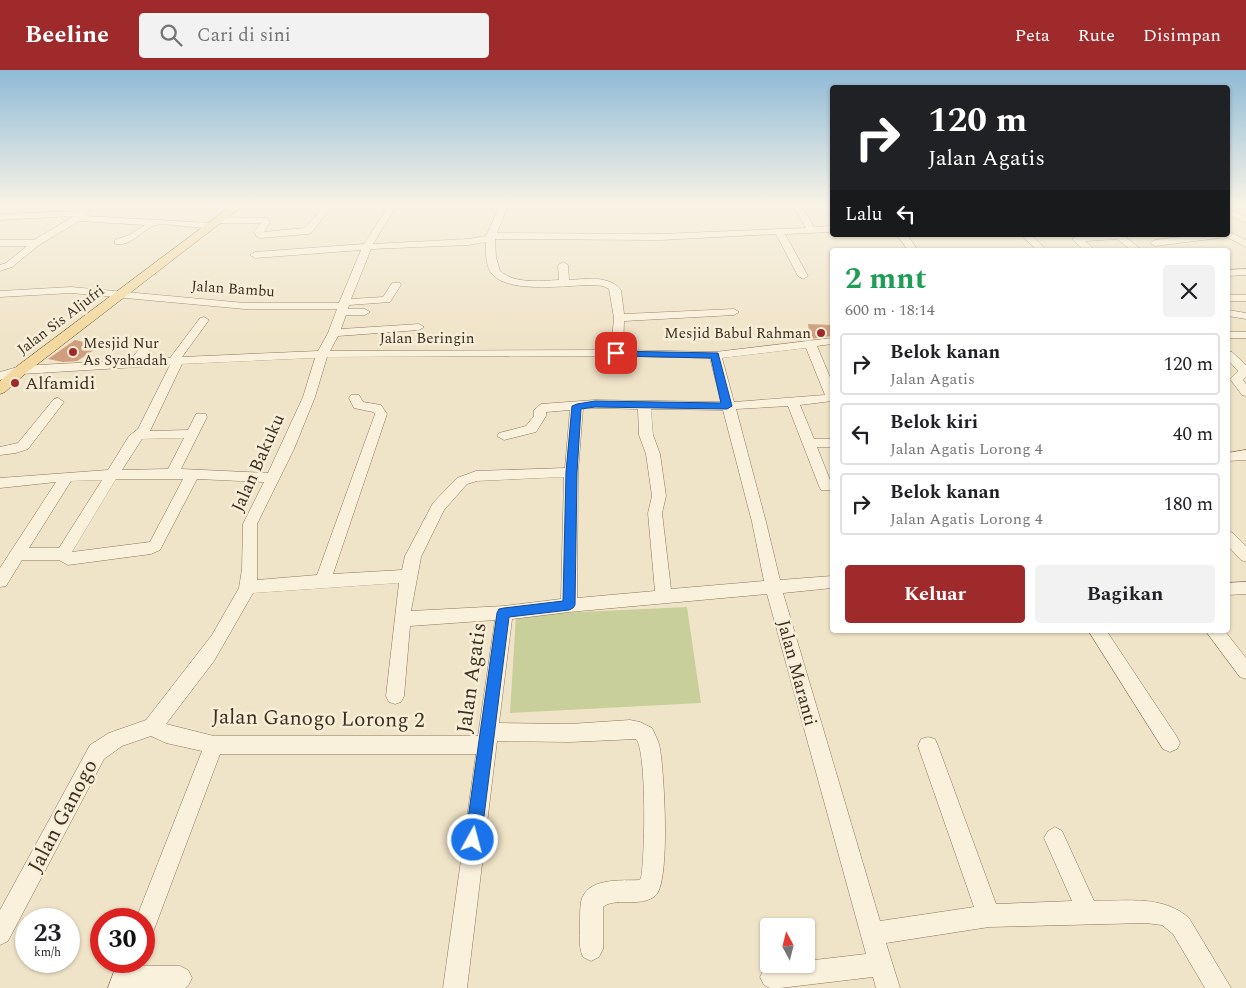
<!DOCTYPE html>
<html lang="id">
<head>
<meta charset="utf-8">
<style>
	:root { --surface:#fff; --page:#f2f2f2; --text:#202124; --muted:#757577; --line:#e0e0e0; --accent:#9e2a2b }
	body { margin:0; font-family:Spectral,serif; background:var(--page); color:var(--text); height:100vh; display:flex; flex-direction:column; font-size:19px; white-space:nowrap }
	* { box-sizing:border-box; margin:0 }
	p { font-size:16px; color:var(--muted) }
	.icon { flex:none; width:28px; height:28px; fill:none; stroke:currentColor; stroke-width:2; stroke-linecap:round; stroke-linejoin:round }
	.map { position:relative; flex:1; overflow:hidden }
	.sheet { position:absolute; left:830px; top:178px; width:400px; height:385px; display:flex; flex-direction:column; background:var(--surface); border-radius:5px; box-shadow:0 1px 4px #0004 }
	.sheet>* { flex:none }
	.banner { position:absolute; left:830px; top:15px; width:400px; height:152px; border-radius:5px; box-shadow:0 1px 4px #0004; background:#202124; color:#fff; overflow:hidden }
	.needle { width:32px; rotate:353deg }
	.controls { position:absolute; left:760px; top:848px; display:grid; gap:10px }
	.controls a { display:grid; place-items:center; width:55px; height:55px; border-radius:5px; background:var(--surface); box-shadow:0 1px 4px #0004; font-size:25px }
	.speed { position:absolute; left:15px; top:838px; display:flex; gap:10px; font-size:25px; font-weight:700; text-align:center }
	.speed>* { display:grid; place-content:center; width:65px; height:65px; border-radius:50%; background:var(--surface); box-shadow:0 1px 4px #0004; line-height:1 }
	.speed small { font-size:12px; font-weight:400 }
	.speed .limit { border:8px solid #d22; background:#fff; color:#111 }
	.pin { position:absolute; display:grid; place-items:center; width:42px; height:42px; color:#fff; margin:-21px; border-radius:10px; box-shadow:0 2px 8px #0006 }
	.me { position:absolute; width:55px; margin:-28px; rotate:7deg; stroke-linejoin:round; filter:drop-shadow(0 0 4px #0008) }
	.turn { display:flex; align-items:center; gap:18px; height:105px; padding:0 15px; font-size:22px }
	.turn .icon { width:65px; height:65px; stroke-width:2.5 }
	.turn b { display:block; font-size:35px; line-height:42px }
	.then { display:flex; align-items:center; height:48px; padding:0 15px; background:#0003; gap:10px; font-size:19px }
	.round { display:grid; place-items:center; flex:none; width:52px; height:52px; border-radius:5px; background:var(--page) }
	.headline { display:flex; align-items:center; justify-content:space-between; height:85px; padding:0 15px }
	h1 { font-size:30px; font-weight:700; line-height:38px; color:#1e9e55 }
	.cta { display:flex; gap:10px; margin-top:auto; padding:10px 15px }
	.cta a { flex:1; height:58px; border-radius:5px; background:var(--accent); color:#fff; font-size:20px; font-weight:700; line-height:58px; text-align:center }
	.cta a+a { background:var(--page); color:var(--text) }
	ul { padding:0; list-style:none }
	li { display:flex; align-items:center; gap:15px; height:62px; margin:0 10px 8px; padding:0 5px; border:2px solid var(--line); border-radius:5px }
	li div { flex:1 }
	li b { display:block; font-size:19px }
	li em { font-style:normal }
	header { display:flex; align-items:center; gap:30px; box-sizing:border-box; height:70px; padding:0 25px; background:var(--accent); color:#fff }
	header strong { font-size:24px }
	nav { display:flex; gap:28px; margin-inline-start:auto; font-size:18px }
	.search { width:350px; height:45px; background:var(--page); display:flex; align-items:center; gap:12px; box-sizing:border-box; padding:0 18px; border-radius:5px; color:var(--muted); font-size:19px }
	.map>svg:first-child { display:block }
</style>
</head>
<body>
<header>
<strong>Beeline</strong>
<div class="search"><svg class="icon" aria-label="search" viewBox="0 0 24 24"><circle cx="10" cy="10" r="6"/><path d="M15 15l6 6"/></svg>Cari di sini</div>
<nav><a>Peta</a><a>Rute</a><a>Disimpan</a></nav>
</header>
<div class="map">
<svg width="1246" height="918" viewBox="0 0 1246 918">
	<rect width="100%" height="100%" fill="#f0e4c8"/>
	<polygon fill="#c9cf9b" points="687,537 701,633 510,643 516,545"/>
	<g fill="#cf9f7d">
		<polygon points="808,254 832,255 832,266 810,269"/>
		<polygon points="75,270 100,276 77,291 63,292 48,289"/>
	</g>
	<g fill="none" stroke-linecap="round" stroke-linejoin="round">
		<defs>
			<g id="minor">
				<path d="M87,135h9l-11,11 126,7 4,3 -4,3c-12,-1 -45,-6 -55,-4 -14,4 -24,22 -41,19v-4l14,-5 16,-10 -66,-4 -40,24 -27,22 -12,4v-6l6,-2 21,-17h-27v-6h34l40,-24 -74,4v-6l80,-3z"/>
				<path d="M220,135h23c-5,4 -18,4 -23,0z"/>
				<polygon points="325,135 333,135 311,163 308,164 260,168 257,167 254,162 261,153 220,153 216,150 220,147 267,148 270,152 264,162 305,158"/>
				<path d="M389,135h8l-24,39 95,-5 18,-3 14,-31h8l-11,28 163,1 146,-6 -13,-23h8l13,22 18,-1v6l-47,2 23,42 -5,3 -5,-3 -22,-42 -116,6 -165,-1 1,18 4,14c15,13 40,10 59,9l-1,-15 5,-3 5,3 1,15c17,-1 40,-5 52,10l3,24 110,-5 5,3 -5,3 -110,6 -1,29 92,2 117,-14v6l-15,2 15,36v19l-32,4 14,34h18v8h-15l15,38 -1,5h-10l-2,-4 -31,-80 -52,3 30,113 14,58 52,-4v12l-49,5 97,328 94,-14 -56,-161 3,-7 7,-2 7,2 3,7 58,158 76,-3 -28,-63 4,-7 7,-4 7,4 32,70c33,0 69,-6 95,17l42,70h-26l-32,-54 -11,-9 -16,-2 -157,4 -103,16 14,45h-24l-3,-11 -93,11h-10l-6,-3 -4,-8 4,-8 19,-5h23v-3l60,-7 -99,-360 -198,18 -57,7 -13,104 71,1 60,-4 10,2 12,6c3,7 7,13 8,21 4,22 11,135 -5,147 -15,12 -41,1 -52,11v42l-4,8 -8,4 -8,-4c-5,-11 -3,-23 -3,-35 0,-6 0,-14 1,-20 5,-25 40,-21 58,-22l2,-2c4,-20 6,-127 -5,-139l-66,3 -73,-1 -30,247h-24l33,-234h-256l-65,173 -3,8 -8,3v-19h-8l66,-168 -36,-8 -15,-7 -29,10 -18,13 -96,182 -8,4v-35l90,-165 19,-12 37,-13 66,-85 27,-47 3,-19 1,-45 21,-42 -67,-3 -37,71 -9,4 -83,11 -9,-5h-37l-16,26 -6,1v-19l56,-86 -56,6v-10l108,-8 21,-34 9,-7 32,-64 -148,9 -22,6v-8l21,-6 109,-6 12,-14 4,-1 6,3 -9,11 27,-1 30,-40 4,-1 5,3 -27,37 136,-6 10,-18 9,-24h-92l-174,-16 -71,4v-6l71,-4 174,16h94l22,-53 -106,8 -5,-3 5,-3 109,-8zM486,172c0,10 -1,25 7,33 18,19 75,10 100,10l10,1 6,3 5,29 -3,32 -281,1 8,-15 81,-6 5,-3 -5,-3 -78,5 5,-14h19l5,-3 -5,-3h-17l1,-4 41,-3 11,-17 -1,-2h-8l-9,14 -32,2 20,-50 97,-4zM806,278l19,47 -91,7 -12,-44zM617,286l93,2 11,44 -126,-2 -54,4 -7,6v6l-8,10 -27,7 -2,3 7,4 32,-8 10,-16v-4l24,-2 -5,58 -89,3 -19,7 -24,25 -28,53 -3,14 -69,4 54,-160 -6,-9 -18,-3 -4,-7h-8l-2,3 5,10 19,4 2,2 -58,161 -60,5v-56l37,-75 21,-52 12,-40zM315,288l-12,39 -35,76 -87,-4 26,-52 -1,-3h-10l-8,16 -38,1 32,-67zM595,338l43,1 1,26 7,19 6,42 -4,17 7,78 -78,7 1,-126 5,-63zM651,339l72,1 29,112 12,59 -93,8 -9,-76 4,-17 -6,-42 -7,-19zM184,368l-16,31 -46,1 20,-31zM564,407l-3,122 -57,7 -93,5 10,-54 23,-47 23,-26 10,-3zM116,409h67l-33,63 -78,10zM102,410l-43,68h-30l42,-67zM399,513l-13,113 3,6 6,2 6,-2 3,-6 6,-70 85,-6 -17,116h-264l-48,-12 48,-63 39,-68z"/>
				<polygon points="1228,138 1246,147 1246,153 1228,144"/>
				<polygon points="1228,161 1246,170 1246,177 1225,166 1228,165"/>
				<polygon points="897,165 907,165 918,180 908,180"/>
				<polygon points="1021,165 1031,165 1047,180 1037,180"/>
				<polygon points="1094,165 1123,165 1142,180 1131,180 1117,169 1085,171 1095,180 1084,180 1072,169 1077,166"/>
				<polygon points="1197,165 1224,165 1219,168 1155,176 1150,173 1155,170"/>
				<polygon points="1246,199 1246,205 1228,206 1228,200"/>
				<rect x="1228" y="225" width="18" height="6"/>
				<polygon points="1228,240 1246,243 1246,249 1228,246"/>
				<rect x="1228" y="262" width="18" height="6"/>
				<polygon points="1228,281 1232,282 1246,295 1246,307 1243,310 1246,314 1246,326 1242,325 1230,309 1238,301 1228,290"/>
				<polygon points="58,328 64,332 28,379 16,383 0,385 0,377 18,373 54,329"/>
				<polygon points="1246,380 1246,390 1228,391 1228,383"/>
				<polygon points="1228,461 1233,463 1246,476 1246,492 1241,490 1228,476"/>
				<polygon points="1246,512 1246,524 1228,525 1228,513"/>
				<polygon points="1088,560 1106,560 1177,667 1180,673 1177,679 1170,682 1163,679"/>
				<polygon points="1205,560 1224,560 1246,588 1246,609 1240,607"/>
				<polygon points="118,891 142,891 140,896 180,896 188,900 192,908 188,916 185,918 108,918"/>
			</g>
			<polygon id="major" points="232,135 244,135 26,303 5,322 0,324 0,311 16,297"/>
		</defs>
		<use href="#minor" stroke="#8d765c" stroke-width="1"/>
		<use href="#major" stroke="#5b4430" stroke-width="1"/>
		<use href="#minor" fill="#faf1dc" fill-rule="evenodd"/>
		<use href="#major" fill="#f3d9a0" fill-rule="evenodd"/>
	</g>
	<linearGradient id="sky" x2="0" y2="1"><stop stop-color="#8fbad6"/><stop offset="0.51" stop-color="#f8f3e6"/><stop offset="1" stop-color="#f8f3e6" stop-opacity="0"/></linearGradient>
	<rect width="1246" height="263" fill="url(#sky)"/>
	<polygon fill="#1a73e8" stroke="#114b97" points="613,281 718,283 732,336 727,339 595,337 581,339 577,402 575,535 573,538 569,540 509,547 481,770 479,775 473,778 468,775 465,770 497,543 499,539 504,538 563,531 566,402 572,336 577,334 595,331 721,333 711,288 616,286 613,285"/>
	<g fill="#9e2a2b" stroke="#f7eed8" stroke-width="2">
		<circle cx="821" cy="263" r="5"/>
		<circle cx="73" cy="282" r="5"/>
		<circle cx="15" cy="313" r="5"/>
	</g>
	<g text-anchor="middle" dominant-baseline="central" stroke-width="5" stroke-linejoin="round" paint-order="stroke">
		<g font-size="15" fill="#3d2e20" stroke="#f7eed8">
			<text transform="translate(233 219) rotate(4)">Jalan Bambu</text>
			<text transform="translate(61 250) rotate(-37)">Jalan Sis Aljufri</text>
			<text x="427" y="268">Jalan Beringin</text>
		</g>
		<g font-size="15" fill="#3d2e20" stroke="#f7eed8" text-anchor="end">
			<text x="811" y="263">Mesjid Babul Rahman</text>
			<text x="83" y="273" text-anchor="start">Mesjid Nur<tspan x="83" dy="17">As Syahadah</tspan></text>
		</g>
		<g font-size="18" fill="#3d2e20" stroke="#f7eed8" text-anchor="start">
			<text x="25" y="313">Alfamidi</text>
		</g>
		<g font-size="18" fill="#3d2e20" stroke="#f7eed8">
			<text transform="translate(258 393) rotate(-66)">Jalan Bakuku</text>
			<text transform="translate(797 603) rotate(75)">Jalan Maranti</text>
		</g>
		<g font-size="21" fill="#3d2e20" stroke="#f7eed8">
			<text transform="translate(472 608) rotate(-82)">Jalan Agatis</text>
			<text transform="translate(318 649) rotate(1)">Jalan Ganogo Lorong 2</text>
			<text transform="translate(63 746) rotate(-62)">Jalan Ganogo</text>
		</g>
	</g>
</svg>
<div class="controls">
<a><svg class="needle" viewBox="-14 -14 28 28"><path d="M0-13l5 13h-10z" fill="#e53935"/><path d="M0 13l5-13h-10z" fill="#757577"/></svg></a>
</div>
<div class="speed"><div>23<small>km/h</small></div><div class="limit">30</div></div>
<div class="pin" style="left:616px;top:283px;background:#d93025"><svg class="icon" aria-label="arrive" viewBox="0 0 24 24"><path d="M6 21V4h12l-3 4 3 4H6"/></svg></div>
<svg class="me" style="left:473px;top:770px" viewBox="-20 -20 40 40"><circle r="17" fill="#1a73e8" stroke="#fff" stroke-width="3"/><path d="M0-11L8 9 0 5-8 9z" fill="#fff"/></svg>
<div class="banner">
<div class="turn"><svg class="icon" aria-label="right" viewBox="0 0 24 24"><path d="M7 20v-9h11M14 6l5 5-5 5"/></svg><div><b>120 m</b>Jalan Agatis</div></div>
<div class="then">Lalu<svg class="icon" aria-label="left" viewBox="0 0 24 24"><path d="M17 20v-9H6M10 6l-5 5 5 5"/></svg></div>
</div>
<section class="sheet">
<div class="headline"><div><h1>2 mnt</h1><p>600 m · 18:14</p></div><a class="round"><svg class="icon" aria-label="close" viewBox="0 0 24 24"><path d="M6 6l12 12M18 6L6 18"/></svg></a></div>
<ul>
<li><svg class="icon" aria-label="right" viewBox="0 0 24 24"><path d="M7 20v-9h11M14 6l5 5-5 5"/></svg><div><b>Belok kanan</b><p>Jalan Agatis</p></div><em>120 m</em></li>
<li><svg class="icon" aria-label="left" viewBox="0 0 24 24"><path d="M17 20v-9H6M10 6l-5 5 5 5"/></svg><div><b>Belok kiri</b><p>Jalan Agatis Lorong 4</p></div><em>40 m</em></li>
<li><svg class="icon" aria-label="right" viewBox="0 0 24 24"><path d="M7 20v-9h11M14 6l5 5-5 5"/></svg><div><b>Belok kanan</b><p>Jalan Agatis Lorong 4</p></div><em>180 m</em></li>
</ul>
<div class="cta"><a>Keluar</a><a>Bagikan</a></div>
</section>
</div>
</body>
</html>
